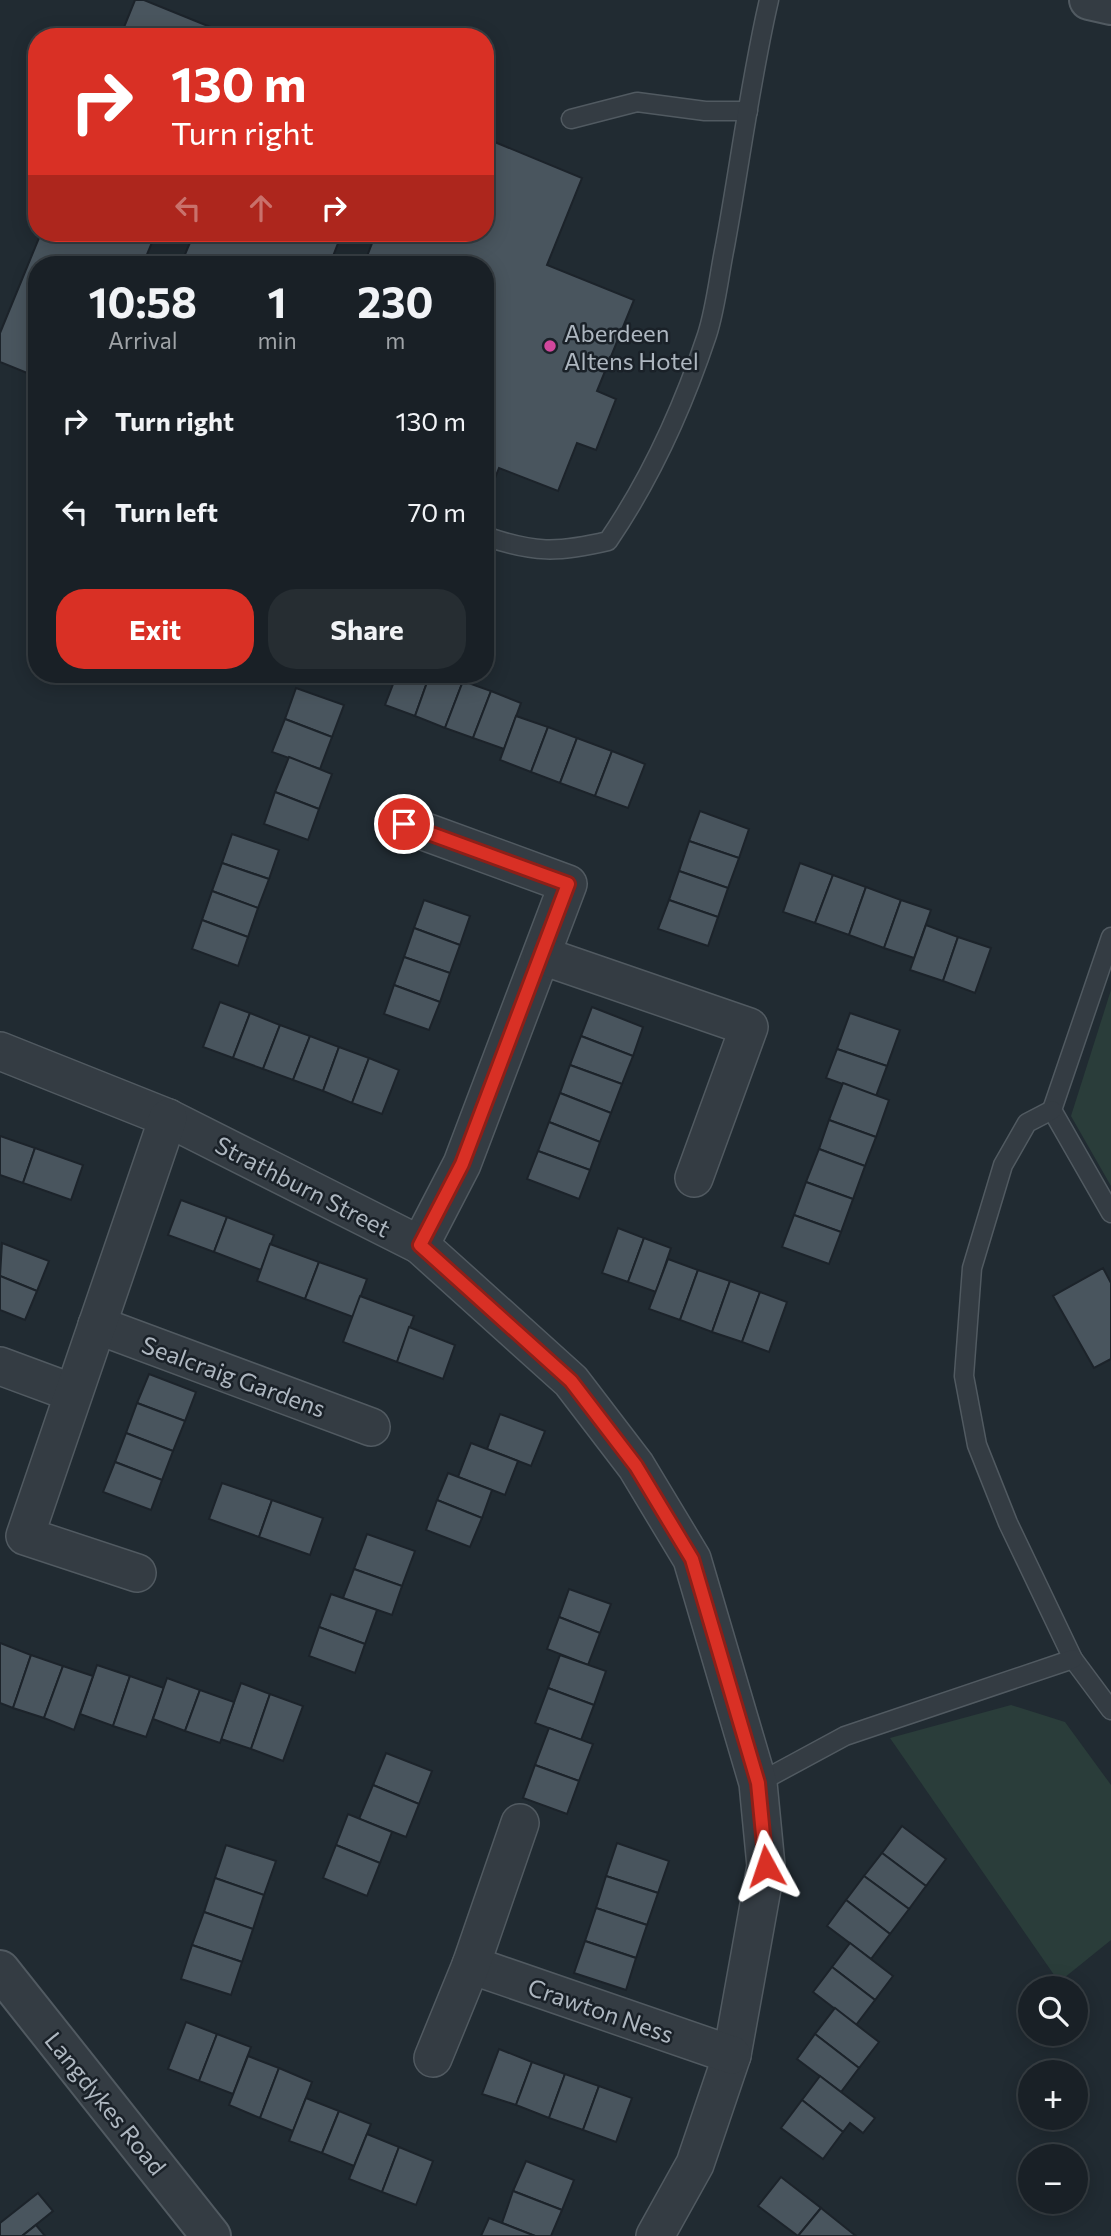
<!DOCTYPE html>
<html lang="en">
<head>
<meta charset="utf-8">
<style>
	:root { --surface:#192026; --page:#262d32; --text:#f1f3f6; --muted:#9fa3a7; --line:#373e43; --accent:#d93025 }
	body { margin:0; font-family:Commissioner,sans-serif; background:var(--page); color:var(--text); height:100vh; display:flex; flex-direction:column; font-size:26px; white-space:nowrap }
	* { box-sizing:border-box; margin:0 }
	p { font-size:23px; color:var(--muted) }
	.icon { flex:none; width:38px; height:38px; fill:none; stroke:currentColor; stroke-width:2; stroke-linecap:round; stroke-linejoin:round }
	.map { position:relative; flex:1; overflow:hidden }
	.side { position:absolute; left:28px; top:256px; width:466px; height:427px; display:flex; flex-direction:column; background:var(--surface); border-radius:28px; box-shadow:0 4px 18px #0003,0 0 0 2px var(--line) }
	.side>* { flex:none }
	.top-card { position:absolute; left:28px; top:28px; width:466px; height:214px; border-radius:28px; box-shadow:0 4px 18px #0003,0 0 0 2px var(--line); background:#d93025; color:#fff; overflow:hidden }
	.controls { position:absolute; left:1018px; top:1976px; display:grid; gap:14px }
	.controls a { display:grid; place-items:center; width:70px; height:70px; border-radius:50%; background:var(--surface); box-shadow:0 4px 18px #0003,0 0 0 2px var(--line); font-size:35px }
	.pin { position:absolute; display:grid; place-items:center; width:60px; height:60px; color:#fff; margin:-30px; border:4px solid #fff; border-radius:50%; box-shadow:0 2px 7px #0007 }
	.me { position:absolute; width:77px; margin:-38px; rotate:355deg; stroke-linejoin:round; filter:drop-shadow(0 0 5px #0008) }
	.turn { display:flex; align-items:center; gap:24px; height:147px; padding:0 28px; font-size:32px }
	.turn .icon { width:91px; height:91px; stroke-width:2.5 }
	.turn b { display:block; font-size:49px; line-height:60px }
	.lanes { display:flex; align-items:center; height:66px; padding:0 28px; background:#0003; justify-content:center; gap:35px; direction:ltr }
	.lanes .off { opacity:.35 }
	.eta { display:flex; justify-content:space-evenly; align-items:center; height:119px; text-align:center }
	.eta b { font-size:42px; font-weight:700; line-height:49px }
	.primary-button { display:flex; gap:14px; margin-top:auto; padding:14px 28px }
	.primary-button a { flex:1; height:80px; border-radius:28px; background:var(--accent); color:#fff; font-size:28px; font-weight:700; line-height:80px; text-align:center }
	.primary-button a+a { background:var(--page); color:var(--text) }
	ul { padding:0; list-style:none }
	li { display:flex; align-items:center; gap:21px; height:91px; padding:0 28px }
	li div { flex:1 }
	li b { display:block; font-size:26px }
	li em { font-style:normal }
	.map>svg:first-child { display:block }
</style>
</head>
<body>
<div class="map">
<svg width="1111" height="2236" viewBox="0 0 1111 2236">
	<rect width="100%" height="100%" fill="#212b32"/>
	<g fill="#2a3d3a">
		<polygon points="1111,990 1111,1186 1071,1116"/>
		<polygon points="1011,1705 1065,1722 1111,1785 1111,1940 1059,1982 890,1738"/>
	</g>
	<g fill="#49555e" stroke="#1c232a" stroke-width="2">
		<polygon points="135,0 144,0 235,37 120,37"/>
		<polygon points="485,138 582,178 547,265 634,300 597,391 616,399 596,450 577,443 558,491 499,468 485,503 485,264 364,264 376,233 485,233"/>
		<polygon points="41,233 156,233 143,264 37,264 37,377 0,362 0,333"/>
		<polygon points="194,233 342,233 330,264 181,264"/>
		<polygon points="397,674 430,674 415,716 385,705"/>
		<polygon points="430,674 443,674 463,681 445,728 415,716"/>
		<polygon points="463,681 491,691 473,738 445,728"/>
		<polygon points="296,688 344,705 332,737 285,719"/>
		<polygon points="491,691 521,703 504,749 473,738"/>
		<polygon points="516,716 548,727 531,772 500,760"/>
		<polygon points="285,719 332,737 320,769 272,752"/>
		<polygon points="548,727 577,738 560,783 531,772"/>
		<polygon points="577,738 612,751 595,796 560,783"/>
		<polygon points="612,751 645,764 628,808 595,796"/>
		<polygon points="289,757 332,774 319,809 275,792"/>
		<polygon points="275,792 319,809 308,840 264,824"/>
		<polygon points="700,811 749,829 739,858 689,841"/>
		<polygon points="232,834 279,850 269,879 222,863"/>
		<polygon points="689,841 739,858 728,888 679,871"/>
		<polygon points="222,863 269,879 258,908 212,891"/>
		<polygon points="800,863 833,875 815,923 783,912"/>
		<polygon points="679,871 728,888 718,917 669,900"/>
		<polygon points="833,875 866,887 849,935 815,923"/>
		<polygon points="866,887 901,900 884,948 849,935"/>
		<polygon points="212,891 258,908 248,937 202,920"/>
		<polygon points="424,900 470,916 460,945 414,928"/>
		<polygon points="669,900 718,917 708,946 658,929"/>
		<polygon points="901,900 931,910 914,958 884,948"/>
		<polygon points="202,920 248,937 238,966 192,949"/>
		<polygon points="926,925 958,937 943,981 910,970"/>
		<polygon points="414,928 460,945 450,973 404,957"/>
		<polygon points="958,937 991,948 975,993 943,981"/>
		<polygon points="404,957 450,973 440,1002 394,985"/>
		<polygon points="394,985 440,1002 429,1030 384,1014"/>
		<polygon points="220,1002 250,1013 233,1058 203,1047"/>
		<polygon points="592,1007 643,1027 633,1056 581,1036"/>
		<polygon points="250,1013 280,1025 263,1069 233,1058"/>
		<polygon points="850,1013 900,1030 887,1066 837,1049"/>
		<polygon points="280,1025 310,1036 293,1080 263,1069"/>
		<polygon points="310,1036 339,1047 323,1091 293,1080"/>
		<polygon points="581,1036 633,1056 622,1084 570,1065"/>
		<polygon points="339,1047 369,1058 352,1103 323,1091"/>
		<polygon points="837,1049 887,1066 876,1096 826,1078"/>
		<polygon points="369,1058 399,1070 382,1114 352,1103"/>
		<polygon points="570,1065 622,1084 611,1113 560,1093"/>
		<polygon points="843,1083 889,1100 876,1137 829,1120"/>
		<polygon points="560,1093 611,1113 600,1142 549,1122"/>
		<polygon points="829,1120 876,1137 865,1166 819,1149"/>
		<polygon points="549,1122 600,1142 590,1170 538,1151"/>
		<polygon points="0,1136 35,1148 23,1183 0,1175"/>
		<polygon points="35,1148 83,1165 71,1200 23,1183"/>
		<polygon points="819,1149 865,1166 853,1199 806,1182"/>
		<polygon points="538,1151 590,1170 579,1199 527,1179"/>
		<polygon points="806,1182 853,1199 841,1232 794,1215"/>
		<polygon points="181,1200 227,1217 214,1252 168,1235"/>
		<polygon points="794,1215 841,1232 829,1264 782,1247"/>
		<polygon points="227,1217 274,1235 261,1270 214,1252"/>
		<polygon points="618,1228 644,1238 628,1282 602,1273"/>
		<polygon points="644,1238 671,1248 656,1292 628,1282"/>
		<polygon points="2,1243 49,1261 37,1291 0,1276"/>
		<polygon points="270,1244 319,1262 305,1299 257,1281"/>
		<polygon points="668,1259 698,1270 680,1320 649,1309"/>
		<polygon points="319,1262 367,1279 353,1317 305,1299"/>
		<polygon points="1103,1268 1111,1283 1111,1359 1094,1368 1053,1296"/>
		<polygon points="698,1270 730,1281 712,1332 680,1320"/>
		<polygon points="0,1276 37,1291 25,1320 0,1310"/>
		<polygon points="730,1281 760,1292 742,1342 712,1332"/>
		<polygon points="760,1292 787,1302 769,1352 742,1342"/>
		<polygon points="360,1296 414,1316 397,1362 343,1342"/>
		<polygon points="409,1327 455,1345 443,1379 397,1362"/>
		<polygon points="149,1374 196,1392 185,1421 137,1403"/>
		<polygon points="137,1403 185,1421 173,1451 126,1433"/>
		<polygon points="500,1414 545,1431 531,1466 487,1449"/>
		<polygon points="126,1433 173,1451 162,1480 115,1462"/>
		<polygon points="471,1443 518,1461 505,1495 458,1477"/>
		<polygon points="115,1462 162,1480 151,1510 103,1492"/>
		<polygon points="448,1473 492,1490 482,1518 437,1500"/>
		<polygon points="222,1483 272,1500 259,1537 209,1519"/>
		<polygon points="272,1500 323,1518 310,1555 259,1537"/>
		<polygon points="437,1500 482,1518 470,1547 426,1530"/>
		<polygon points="367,1534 415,1551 402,1586 354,1569"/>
		<polygon points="354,1569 402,1586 392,1615 343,1598"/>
		<polygon points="569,1589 611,1604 600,1633 559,1617"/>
		<polygon points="331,1594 377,1610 365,1644 319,1627"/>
		<polygon points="559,1617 600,1633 588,1665 547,1649"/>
		<polygon points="319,1627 365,1644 355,1673 309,1656"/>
		<polygon points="0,1643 31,1655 13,1708 0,1703"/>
		<polygon points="31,1655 63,1666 44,1718 13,1708"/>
		<polygon points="560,1655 606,1671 594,1705 548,1688"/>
		<polygon points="97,1665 130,1676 113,1726 80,1714"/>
		<polygon points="63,1666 93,1676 74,1730 44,1718"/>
		<polygon points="130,1676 164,1688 146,1737 113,1726"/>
		<polygon points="167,1678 200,1690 185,1731 153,1719"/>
		<polygon points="241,1683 270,1694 251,1749 221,1739"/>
		<polygon points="548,1688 594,1705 581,1740 535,1723"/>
		<polygon points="200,1690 234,1702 220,1743 185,1731"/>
		<polygon points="270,1694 303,1706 283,1761 251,1749"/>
		<polygon points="549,1728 593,1744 579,1781 535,1765"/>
		<polygon points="386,1753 432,1771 419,1804 373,1785"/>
		<polygon points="535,1765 579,1781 567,1814 523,1798"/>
		<polygon points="373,1785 419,1804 406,1837 359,1819"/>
		<polygon points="348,1814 392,1832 380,1863 336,1845"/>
		<polygon points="902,1826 946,1859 926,1886 882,1853"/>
		<polygon points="617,1843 669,1861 658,1893 606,1876"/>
		<polygon points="226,1845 276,1861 264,1895 215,1878"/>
		<polygon points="336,1845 380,1863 367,1896 323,1878"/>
		<polygon points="882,1853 926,1886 909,1909 864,1876"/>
		<polygon points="606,1876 658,1893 647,1925 596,1908"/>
		<polygon points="864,1876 909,1909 890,1934 846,1900"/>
		<polygon points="215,1878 264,1895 253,1929 204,1912"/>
		<polygon points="846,1900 890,1934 871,1959 827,1926"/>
		<polygon points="596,1908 647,1925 636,1958 585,1941"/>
		<polygon points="204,1912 253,1929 242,1962 192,1945"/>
		<polygon points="585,1941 636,1958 626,1990 574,1973"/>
		<polygon points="850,1943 893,1976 875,2000 832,1967"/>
		<polygon points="192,1945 242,1962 231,1995 181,1979"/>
		<polygon points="832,1967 875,2000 856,2025 813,1992"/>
		<polygon points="835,2008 879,2042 859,2068 815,2034"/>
		<polygon points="186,2022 217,2034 199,2081 168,2069"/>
		<polygon points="217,2034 251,2047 233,2094 199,2081"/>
		<polygon points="815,2034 859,2068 841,2092 797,2059"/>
		<polygon points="499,2049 532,2062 516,2105 482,2094"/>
		<polygon points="248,2056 279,2068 260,2118 229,2105"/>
		<polygon points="532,2062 565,2074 549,2118 516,2105"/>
		<polygon points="279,2068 312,2082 293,2131 260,2118"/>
		<polygon points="565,2074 599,2086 583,2130 549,2118"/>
		<polygon points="820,2076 875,2118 863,2133 850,2123 843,2132 802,2100"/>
		<polygon points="599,2086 632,2098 616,2142 583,2130"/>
		<polygon points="306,2098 339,2111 322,2153 289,2141"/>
		<polygon points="802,2100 843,2132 823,2159 781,2128"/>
		<polygon points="339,2111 371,2124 354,2166 322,2153"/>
		<polygon points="367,2134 399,2147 382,2192 349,2179"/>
		<polygon points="399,2147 433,2161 416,2205 382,2192"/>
		<polygon points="526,2161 574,2180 562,2210 513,2191"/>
		<polygon points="781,2177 821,2208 798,2236 758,2206"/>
		<polygon points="513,2191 562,2210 551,2236 535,2236 502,2223"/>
		<polygon points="38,2193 53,2211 22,2236 0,2236 0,2223"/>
		<polygon points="821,2208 856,2236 798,2236"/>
		<polygon points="489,2218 502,2223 535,2236 481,2236"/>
		<polygon points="36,2225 45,2236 22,2236"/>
	</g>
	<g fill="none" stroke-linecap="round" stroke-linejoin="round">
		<defs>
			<g id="service">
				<polyline points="571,119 637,102 705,111 748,111"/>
				<path d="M485,536c48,17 73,17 123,5 43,-63 75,-134 99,-206 9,-28 12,-60 18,-89 15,-82 25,-164 44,-246"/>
				<polyline points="1111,937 1052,1110 1111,1213"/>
				<polyline points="1052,1110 1027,1123 1003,1165 972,1268 964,1376 977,1445 1008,1523 1073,1659 1111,1710"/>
				<polyline points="758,1783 845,1736 1073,1659"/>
			</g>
			<g id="minor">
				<polyline points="404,824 568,884 462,1164 420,1245"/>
				<polyline points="543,956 749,1027 694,1178"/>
				<polyline points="0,1051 168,1118 420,1245 571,1381 636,1466 692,1559 758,1783 766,1866 732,2055 695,2164 655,2236"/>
				<polyline points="97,1325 371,1427"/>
				<polyline points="0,1366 73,1393"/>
				<polyline points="137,1573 25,1536 168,1118"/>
				<polyline points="471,1965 732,2055"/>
				<polyline points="433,2058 471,1965 520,1823"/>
			</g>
			<g id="tertiary">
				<polyline points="1089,0 1111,5"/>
				<polyline points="0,1970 211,2236"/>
			</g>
		</defs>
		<use href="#service" stroke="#515a61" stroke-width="21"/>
		<use href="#minor" stroke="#515a61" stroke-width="40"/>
		<use href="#tertiary" stroke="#515a61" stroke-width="42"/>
		<use href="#service" stroke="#343c43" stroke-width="18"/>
		<use href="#minor" stroke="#343c43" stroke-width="37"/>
		<use href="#tertiary" stroke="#343c43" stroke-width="38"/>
	</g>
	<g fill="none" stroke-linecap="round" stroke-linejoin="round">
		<defs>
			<polyline id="route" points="404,824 568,884 462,1164 420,1245 571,1381 636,1466 692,1559 758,1783 766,1866"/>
		</defs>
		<use href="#route" stroke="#8d1f18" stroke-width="18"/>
		<use href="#route" stroke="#d93025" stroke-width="12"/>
	</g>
	<circle fill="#d1479c" stroke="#1a2128" stroke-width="2.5" cx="550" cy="346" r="7"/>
	<g text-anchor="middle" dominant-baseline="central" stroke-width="5" stroke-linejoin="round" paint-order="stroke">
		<g font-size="24" fill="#aeb7c0" stroke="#1a2128" text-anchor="start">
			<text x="564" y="332">Aberdeen<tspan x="564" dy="28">Altens Hotel</tspan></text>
		</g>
		<g font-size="24" fill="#aeb7c0" stroke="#1a2128">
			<text transform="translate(303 1186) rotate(27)">Strathburn Street</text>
			<text transform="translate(234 1376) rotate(20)">Sealcraig Gardens</text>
			<text transform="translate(601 2010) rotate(19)">Crawton Ness</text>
			<text transform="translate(106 2103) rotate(51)">Langdykes Road</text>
		</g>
	</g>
</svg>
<div class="controls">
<a><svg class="icon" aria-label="search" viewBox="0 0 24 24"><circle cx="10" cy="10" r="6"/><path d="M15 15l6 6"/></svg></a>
<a>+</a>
<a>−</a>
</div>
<div class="pin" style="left:404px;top:824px;background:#d93025"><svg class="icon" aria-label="arrive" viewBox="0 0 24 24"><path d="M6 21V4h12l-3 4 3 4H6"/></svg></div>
<svg class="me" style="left:766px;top:1866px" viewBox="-20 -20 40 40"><path d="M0-17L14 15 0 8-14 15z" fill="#d93025" stroke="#fff" stroke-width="4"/></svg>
<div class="top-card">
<div class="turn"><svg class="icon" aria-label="right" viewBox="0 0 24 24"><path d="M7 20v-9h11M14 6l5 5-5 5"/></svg><div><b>130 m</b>Turn right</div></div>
<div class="lanes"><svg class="icon off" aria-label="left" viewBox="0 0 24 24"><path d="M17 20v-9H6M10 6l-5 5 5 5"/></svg><svg class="icon off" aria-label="ahead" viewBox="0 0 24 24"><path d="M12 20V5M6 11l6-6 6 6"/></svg><svg class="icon" aria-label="right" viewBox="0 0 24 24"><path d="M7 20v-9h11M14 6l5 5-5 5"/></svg></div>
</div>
<section class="side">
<div class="eta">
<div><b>10:58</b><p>Arrival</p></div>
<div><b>1</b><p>min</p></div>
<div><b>230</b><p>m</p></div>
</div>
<ul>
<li><svg class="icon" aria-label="right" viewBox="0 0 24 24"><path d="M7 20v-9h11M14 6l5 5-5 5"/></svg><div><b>Turn right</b></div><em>130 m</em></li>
<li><svg class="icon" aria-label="left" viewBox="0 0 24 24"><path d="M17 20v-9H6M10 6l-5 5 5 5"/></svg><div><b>Turn left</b></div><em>70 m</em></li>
</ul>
<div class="primary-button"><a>Exit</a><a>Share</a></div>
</section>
</div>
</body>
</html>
